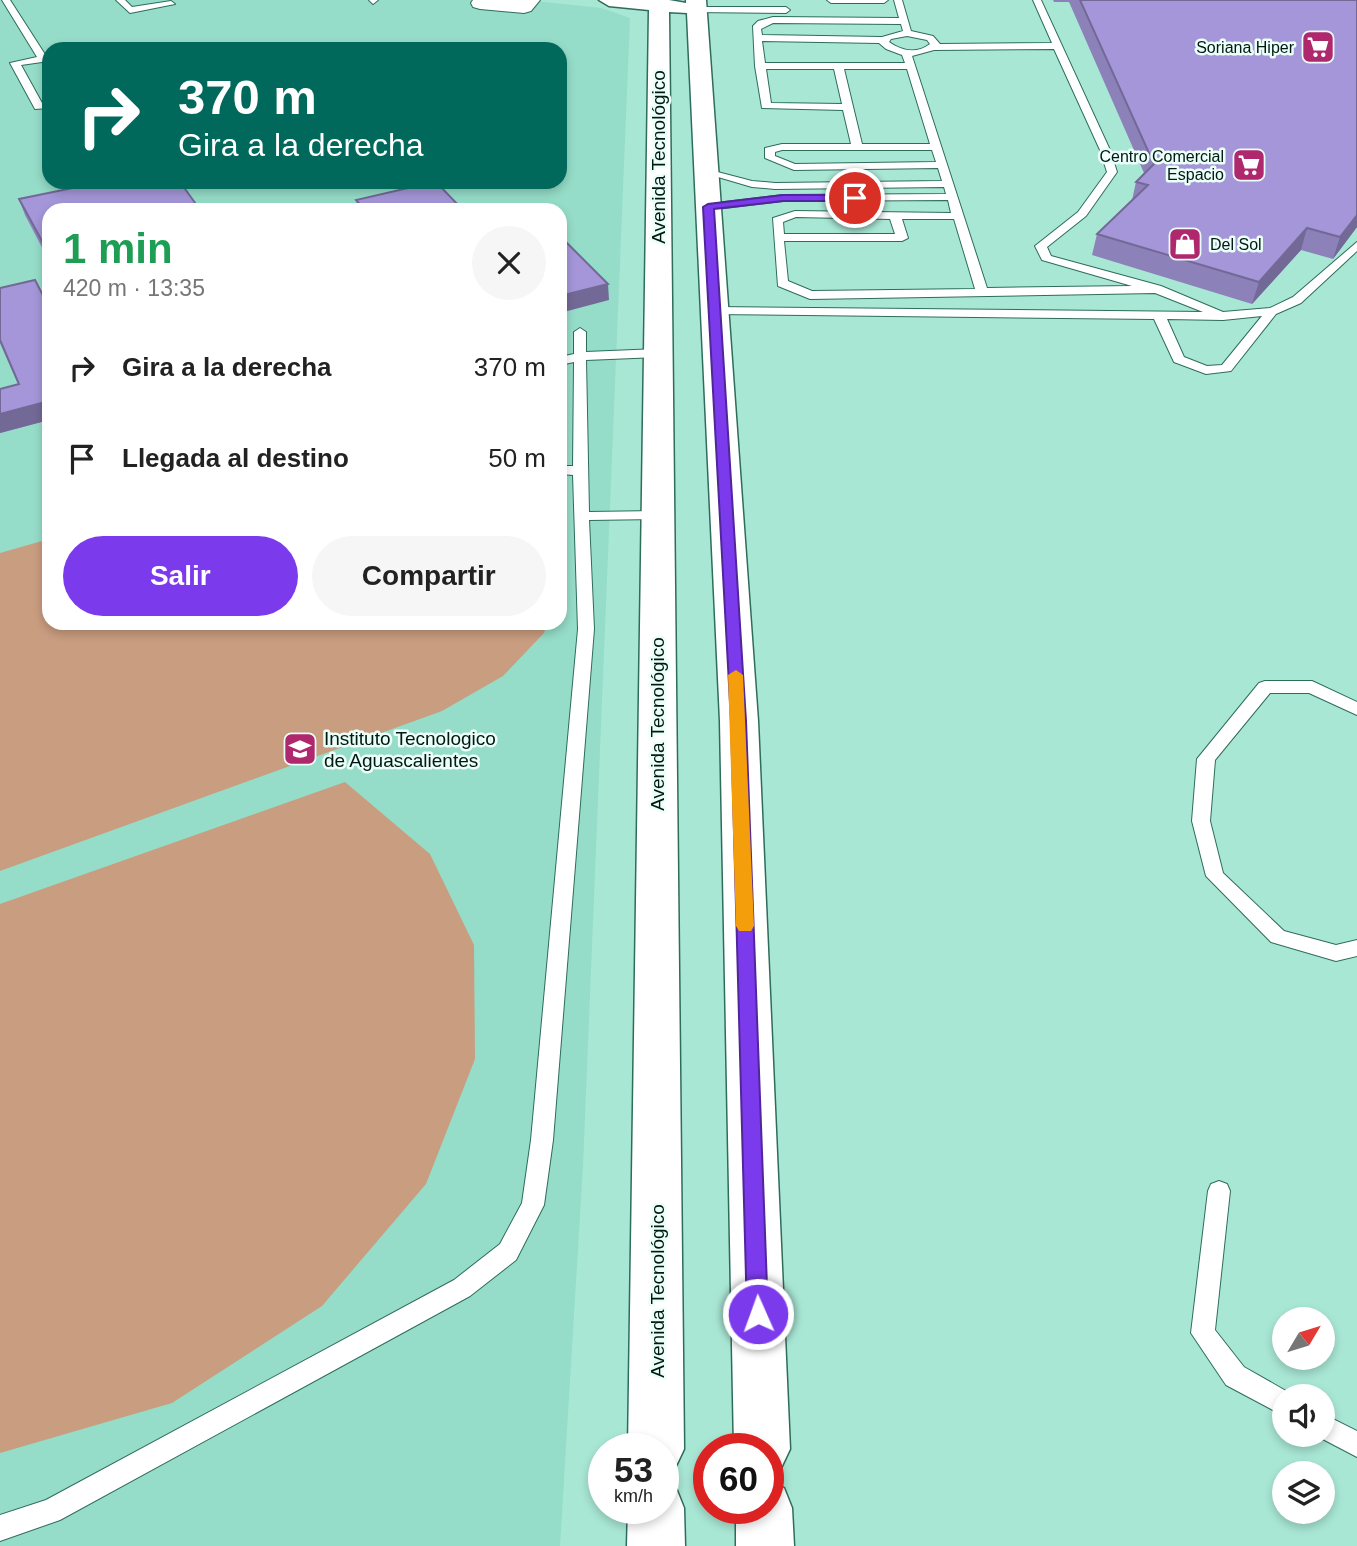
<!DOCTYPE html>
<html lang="es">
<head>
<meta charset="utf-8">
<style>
	:root { --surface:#fff; --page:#f6f6f6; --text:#222; --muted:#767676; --accent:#7c3aed }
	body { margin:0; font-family:Arial,sans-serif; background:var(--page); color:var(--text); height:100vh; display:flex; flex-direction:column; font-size:26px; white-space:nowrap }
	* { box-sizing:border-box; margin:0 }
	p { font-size:23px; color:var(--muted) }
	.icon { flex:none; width:38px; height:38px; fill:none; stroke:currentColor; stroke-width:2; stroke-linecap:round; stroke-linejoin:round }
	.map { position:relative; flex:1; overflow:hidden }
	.drawer { position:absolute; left:42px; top:203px; width:525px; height:427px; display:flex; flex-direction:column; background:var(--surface); border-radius:21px; box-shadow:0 4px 10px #0003 }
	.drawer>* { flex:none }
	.banner { position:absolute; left:42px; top:42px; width:525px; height:147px; border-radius:21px; box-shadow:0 4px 10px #0003; background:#00695c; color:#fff; overflow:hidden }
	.needle { width:46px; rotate:52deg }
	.controls { position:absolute; left:1272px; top:1307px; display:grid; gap:14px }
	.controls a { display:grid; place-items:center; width:63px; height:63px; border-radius:50%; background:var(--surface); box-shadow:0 4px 10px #0003; font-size:35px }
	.speed { position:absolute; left:588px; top:1433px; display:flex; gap:14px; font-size:35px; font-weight:700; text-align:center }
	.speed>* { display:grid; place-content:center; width:91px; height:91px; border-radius:50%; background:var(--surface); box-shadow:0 4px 10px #0003; line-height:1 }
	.speed small { font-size:18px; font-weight:400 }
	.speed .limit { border:10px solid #d22; background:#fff; color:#111 }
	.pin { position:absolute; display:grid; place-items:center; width:60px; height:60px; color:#fff; margin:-30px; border:4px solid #fff; border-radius:50%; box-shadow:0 2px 7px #0007 }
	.me { position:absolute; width:77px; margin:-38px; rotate:358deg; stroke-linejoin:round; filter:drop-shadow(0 0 5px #0008) }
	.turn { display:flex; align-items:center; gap:24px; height:147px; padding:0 21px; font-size:32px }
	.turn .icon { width:91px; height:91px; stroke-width:2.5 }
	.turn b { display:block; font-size:49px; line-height:60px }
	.round { display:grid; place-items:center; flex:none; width:74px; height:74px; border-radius:37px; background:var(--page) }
	.overview { display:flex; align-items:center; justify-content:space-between; height:119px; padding:0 21px }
	h1 { font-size:42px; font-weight:700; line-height:52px; color:#1e9e55 }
	.action { display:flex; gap:14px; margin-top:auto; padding:14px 21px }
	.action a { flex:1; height:80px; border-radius:42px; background:var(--accent); color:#fff; font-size:28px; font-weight:700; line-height:80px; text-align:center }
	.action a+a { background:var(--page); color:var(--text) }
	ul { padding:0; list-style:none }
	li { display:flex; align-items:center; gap:21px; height:91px; padding:0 21px }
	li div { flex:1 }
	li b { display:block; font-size:26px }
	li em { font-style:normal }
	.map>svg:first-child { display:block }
</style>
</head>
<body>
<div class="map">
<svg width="1357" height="1546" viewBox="0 0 1357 1546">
	<rect width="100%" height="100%" fill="#a9e7d5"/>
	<path fill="#95ddc8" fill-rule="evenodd" d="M0,0h526l75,8 29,10 -47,1148 -23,380h-560zM49,49h511v133h-511zM49,210h511v413h-511z"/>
	<g fill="#c99d80">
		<polygon points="49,539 49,623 547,623 544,633 503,676 442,711 0,871 0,553"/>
		<polygon points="345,782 430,854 474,945 475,1059 426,1184 322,1306 172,1403 0,1453 0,904"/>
	</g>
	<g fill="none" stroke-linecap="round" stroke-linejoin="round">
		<defs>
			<g id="lane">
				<polygon points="2,0 10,0 46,56 49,55 49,61 21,65 42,103 49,102 49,108 35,109 10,63 37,57"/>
				<polygon points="116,0 125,0 132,7 171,1 175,4 130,13"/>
				<polygon points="369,0 378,0 373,4"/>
				<polygon points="827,0 888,0 884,3 831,3"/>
				<path d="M894,0h8l9,31 22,5 7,8 112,-1 -19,-43h8l69,150 7,22 -31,44 -39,31 4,9 110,30 62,26 47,-4 23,-11 64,-55v9l-56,52 -25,11 -45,57 -25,3 -32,-12 -20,-43 -443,-5 -2,-3 6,-4 488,5 -48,-19 -345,6 -32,-13 -5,-68 22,-7 156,2 -3,-13 -165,1 -75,9 -6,-3 6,-3 75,-9 163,-1 -2,-7 -169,2 -23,-2 -51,-15 5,-3 46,12 23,2 167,-2 -4,-13 -144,2 -29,-12v-10l17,-4h69l-8,-34 -81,-2 -7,-42 -2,-40 5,-5 15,-4 126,1zM773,23l128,1 2,7 -21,6 -120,-2 -1,-6zM907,36l20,4 3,4c-13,10 -28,7 -41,-2l2,-3zM762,41l117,2 7,6 16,6 3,8h-140zM1054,49l46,101 7,22 -29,40 -43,34 7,14 90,26 -145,2 -75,-232 22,-6zM766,69h68l8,35 -71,-1zM844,69h63l23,75h-68zM782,150h150l4,12 -141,2 -20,-8v-4zM796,217l94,2 5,15h-111l-1,-12zM902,219h52l21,70 -163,2 -24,-10 -4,-40h118l6,-3zM1262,316l-40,49 -15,1 -23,-9 -17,-38 56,1z"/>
				<polygon points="695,7 786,7 790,10 786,13 692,12 691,10"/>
				<polygon points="580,328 586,332 586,352 658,349 664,353 658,357 586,360 589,512 657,511 664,515 657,519 589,520 594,629 553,1140 544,1205 516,1260 470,1296 60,1520 0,1541 0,1515 46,1500 454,1280 500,1244 522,1203 531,1140 578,629 573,475 560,474 560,466 573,466 574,362 560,365 560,357 574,354 574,332"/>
				<polygon points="1265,681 1312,681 1357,702 1357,715 1309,693 1270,693 1215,760 1210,821 1223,873 1284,931 1336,945 1357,940 1357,956 1336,961 1271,942 1206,876 1192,821 1197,759 1259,683"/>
				<polygon points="1219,1181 1227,1184 1230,1191 1215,1330 1244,1367 1293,1395 1284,1396 1284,1416 1226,1385 1191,1333 1208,1191 1211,1184"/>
				<polygon points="1323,1414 1357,1431 1357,1457 1315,1435 1323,1435"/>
			</g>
			<polygon id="street" points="473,0 540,0 531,11 524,13 480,9 473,7 471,3"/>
			<g id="primary">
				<polygon points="599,0 669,0 686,3 686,0 706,0 758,721 790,1449 781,1468 768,1474 768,1449 734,1449 720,721 687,13 669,12 684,1449 675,1468 663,1474 663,1449 628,1449 649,10 609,6"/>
				<polygon points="768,1481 784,1488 792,1508 794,1546 736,1546 736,1508 768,1508"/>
				<polygon points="663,1483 676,1488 684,1508 685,1546 627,1546 628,1508 663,1508"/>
			</g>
		</defs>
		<use href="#lane" stroke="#2e6c5c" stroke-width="2"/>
		<use href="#street" stroke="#2e6c5c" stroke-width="2"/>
		<use href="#primary" stroke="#2e6c5c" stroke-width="3"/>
		<use href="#lane" fill="#fff" fill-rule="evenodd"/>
		<use href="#street" fill="#fff" fill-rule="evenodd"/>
		<use href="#primary" fill="#fff" fill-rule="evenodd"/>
	</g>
	<g fill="#8d81ba">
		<polygon points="1053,0 1357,0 1357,227 1333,259 1301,250 1252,304 1092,255 1097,234 1132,200 1136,182 1144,173 1069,2 1054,2"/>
		<polygon points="19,199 49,210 49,257 47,257 25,215"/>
		<polygon points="356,200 463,210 358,210"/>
		<polygon points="0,288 49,307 49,420 0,433 18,384 0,343"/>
	</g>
	<g fill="#736997">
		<polygon points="198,207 199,210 183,210"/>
		<polygon points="1357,215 1357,227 1333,259 1340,237"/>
		<polygon points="1307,228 1301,250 1252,304 1259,282"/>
		<polygon points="49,239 49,257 47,257 42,241"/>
		<polygon points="608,284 609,300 560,313 560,296"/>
		<polygon points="49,401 49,420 0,433 0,414"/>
	</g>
	<g fill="#a496d8" stroke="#736997" stroke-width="2">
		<polygon points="1080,0 1357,0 1357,215 1340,237 1307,228 1259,282 1097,234 1148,185 1136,182 1154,164"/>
		<polygon points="102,182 180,182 198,207 183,210 49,210 49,239 42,241 19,199"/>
		<polygon points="434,182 436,182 463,210 365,210 356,200"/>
		<polygon points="560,236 608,284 560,296"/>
		<polygon points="35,280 49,307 49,401 0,414 0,389 19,384 0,340 0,288"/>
	</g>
	<polygon fill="#7c3aed" stroke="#51269a" stroke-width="2" points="783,195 855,195 860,198 855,201 783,201 714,209 746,721 768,1314 765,1322 758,1325 750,1322 747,1314 731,721 703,207 708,204"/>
	<polygon fill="#f59e0b" points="736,670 743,675 754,926 751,931 739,931 736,926 728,675"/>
	<defs>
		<symbol id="supermarket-square" viewBox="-11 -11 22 22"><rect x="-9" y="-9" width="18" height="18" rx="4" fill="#af286e" stroke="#ecfef8"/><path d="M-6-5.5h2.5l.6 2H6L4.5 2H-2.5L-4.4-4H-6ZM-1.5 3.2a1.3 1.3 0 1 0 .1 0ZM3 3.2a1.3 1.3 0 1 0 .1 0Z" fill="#fff"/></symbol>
		<symbol id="shop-square" viewBox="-11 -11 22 22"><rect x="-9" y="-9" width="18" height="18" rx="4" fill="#af286e" stroke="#ecfef8"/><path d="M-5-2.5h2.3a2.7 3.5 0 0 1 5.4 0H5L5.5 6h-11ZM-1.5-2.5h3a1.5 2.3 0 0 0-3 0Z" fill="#fff"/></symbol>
		<symbol id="university-square" viewBox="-11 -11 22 22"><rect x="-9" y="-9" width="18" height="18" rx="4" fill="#af286e" stroke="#ecfef8"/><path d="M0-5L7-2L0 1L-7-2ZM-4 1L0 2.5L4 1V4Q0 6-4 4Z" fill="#fff"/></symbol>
	</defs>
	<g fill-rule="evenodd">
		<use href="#supermarket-square" x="1299" y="28" width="38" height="38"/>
		<use href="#supermarket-square" x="1230" y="146" width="38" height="38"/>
		<use href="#shop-square" x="1166" y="225" width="38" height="38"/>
		<use href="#university-square" x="281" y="730" width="38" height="38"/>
	</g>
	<g text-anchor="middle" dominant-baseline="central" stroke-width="5" stroke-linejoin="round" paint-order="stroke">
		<g font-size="16" fill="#011913" stroke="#ecfef8" text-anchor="end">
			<text x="1294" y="47">Soriana Hiper</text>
			<text x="1224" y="156">Centro Comercial<tspan x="1224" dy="18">Espacio</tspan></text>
			<text x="1210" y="244" text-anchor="start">Del Sol</text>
		</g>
		<g font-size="19" fill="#011913" stroke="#ecfef8">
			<text transform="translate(658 157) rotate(-90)">Avenida Tecnológico</text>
			<text transform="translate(657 724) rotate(-90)">Avenida Tecnológico</text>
			<text transform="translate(657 1291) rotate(-90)">Avenida Tecnológico</text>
		</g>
		<g font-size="19" fill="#011913" stroke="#ecfef8" text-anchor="start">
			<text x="324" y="738">Instituto Tecnologico<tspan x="324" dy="22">de Aguascalientes</tspan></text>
		</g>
	</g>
</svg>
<div class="controls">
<a><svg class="needle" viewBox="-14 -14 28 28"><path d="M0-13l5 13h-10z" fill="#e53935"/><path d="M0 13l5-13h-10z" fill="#767676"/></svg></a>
<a><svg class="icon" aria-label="sound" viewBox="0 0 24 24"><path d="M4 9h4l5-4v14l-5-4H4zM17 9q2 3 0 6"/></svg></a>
<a><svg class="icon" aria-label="layers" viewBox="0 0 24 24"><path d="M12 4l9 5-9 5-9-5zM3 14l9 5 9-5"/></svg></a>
</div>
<div class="speed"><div>53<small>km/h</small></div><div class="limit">60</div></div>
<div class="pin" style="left:855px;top:198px;background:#d93025"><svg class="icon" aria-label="arrive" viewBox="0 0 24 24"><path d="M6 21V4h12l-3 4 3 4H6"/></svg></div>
<svg class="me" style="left:758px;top:1314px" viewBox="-20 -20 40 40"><circle r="17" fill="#7c3aed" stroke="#fff" stroke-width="3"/><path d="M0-11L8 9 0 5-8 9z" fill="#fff"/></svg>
<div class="banner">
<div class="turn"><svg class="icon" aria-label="right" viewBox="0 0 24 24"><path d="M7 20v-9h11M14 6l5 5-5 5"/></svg><div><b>370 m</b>Gira a la derecha</div></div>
</div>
<section class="drawer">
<div class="overview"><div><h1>1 min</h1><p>420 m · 13:35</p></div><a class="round"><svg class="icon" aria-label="close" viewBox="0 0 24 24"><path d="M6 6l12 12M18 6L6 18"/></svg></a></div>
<ul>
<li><svg class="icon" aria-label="right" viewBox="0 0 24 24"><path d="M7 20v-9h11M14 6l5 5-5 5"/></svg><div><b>Gira a la derecha</b></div><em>370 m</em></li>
<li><svg class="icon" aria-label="arrive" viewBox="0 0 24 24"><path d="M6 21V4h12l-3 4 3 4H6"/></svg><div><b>Llegada al destino</b></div><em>50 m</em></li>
</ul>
<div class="action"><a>Salir</a><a>Compartir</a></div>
</section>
</div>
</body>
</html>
